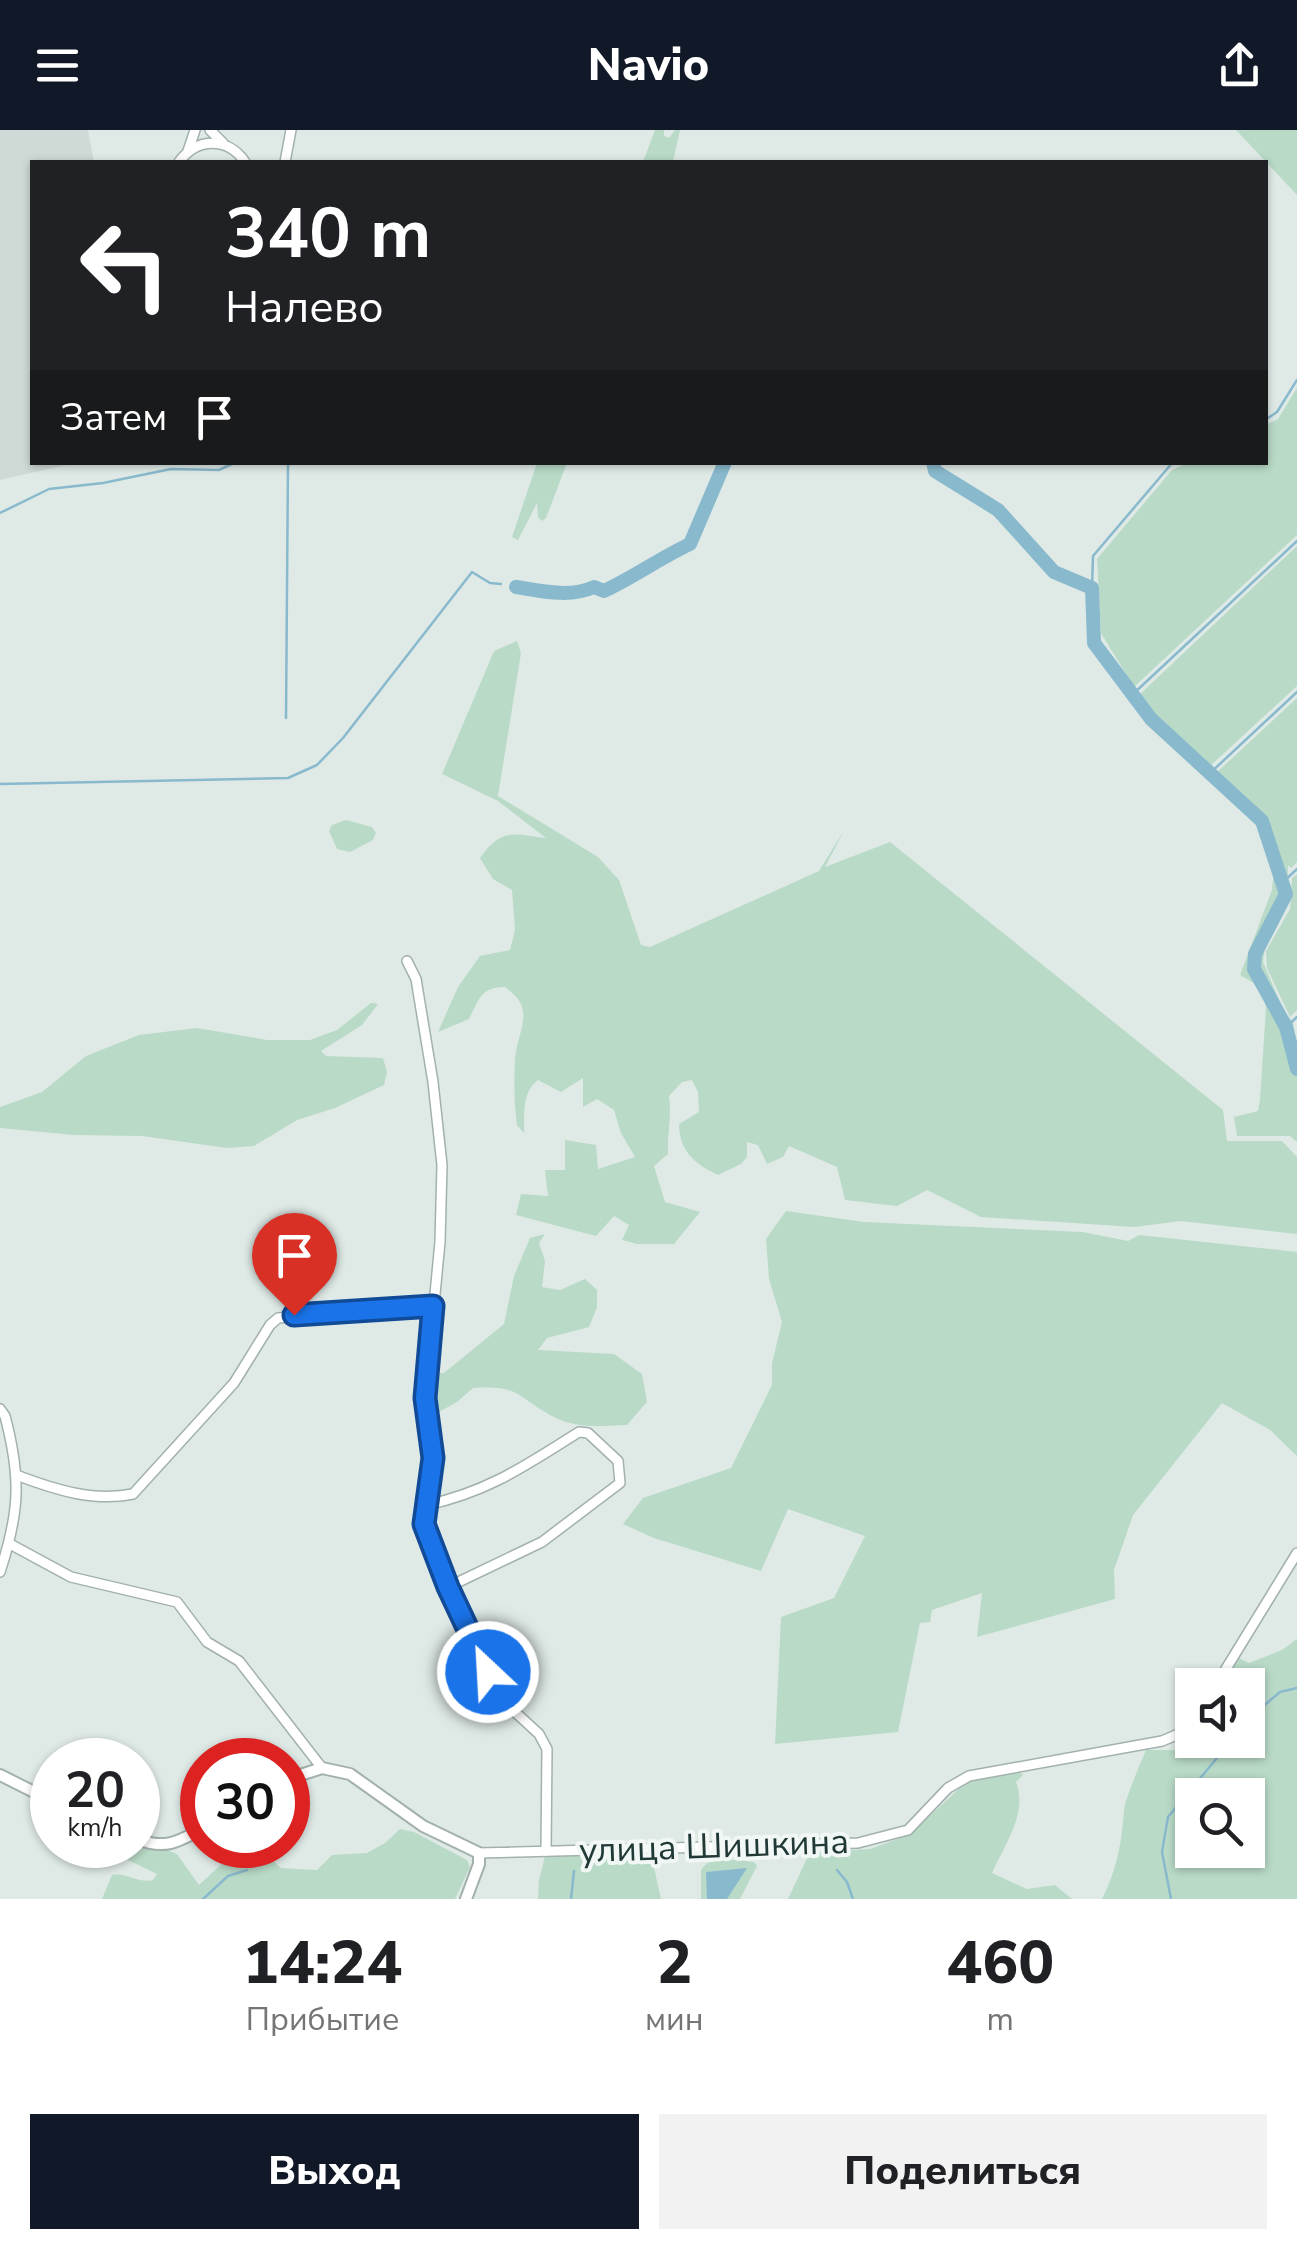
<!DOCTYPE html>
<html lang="ru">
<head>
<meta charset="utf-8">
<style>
	:root { --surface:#fff; --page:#f2f2f2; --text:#202124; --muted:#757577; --accent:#111827 }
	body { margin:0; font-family:"Nunito Sans",sans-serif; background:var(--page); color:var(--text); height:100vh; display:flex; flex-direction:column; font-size:38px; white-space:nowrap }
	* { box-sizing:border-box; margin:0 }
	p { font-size:32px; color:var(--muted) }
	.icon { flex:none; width:55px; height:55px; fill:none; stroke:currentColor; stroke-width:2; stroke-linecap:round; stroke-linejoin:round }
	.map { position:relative; height:1769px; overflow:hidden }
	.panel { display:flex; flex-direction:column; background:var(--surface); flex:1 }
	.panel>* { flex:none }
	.guide { position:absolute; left:30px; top:30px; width:1238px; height:305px; border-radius:0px; box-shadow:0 2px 8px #0004; background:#202124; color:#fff; overflow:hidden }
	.tools { position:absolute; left:1175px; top:1538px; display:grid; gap:20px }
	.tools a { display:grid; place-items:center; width:90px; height:90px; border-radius:0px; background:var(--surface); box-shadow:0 2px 8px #0004; font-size:50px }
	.speed { position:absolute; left:30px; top:1608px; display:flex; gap:20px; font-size:50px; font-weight:700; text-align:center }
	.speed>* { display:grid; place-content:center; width:130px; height:130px; border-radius:50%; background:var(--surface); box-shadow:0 2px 8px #0004; line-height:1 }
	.speed small { font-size:25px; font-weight:400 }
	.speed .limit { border:15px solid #d22; background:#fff; color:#111 }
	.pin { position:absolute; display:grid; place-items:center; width:85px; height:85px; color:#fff; margin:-102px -42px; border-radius:50% 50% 50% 0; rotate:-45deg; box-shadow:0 0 10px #0007 }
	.pin .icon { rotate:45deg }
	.me { position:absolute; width:110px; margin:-55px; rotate:335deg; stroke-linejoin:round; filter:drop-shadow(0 0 8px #0008) }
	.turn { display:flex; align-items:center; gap:35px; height:210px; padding:0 30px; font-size:45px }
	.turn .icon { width:130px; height:130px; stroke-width:2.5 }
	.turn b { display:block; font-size:70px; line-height:85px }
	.then { display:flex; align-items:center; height:95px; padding:0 30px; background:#0003; gap:20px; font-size:38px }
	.eta { display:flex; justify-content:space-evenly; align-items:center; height:170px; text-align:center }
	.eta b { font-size:60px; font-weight:800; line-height:70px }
	.primary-button { display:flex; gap:20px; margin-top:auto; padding:20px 30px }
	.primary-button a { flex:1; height:115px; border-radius:0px; background:var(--accent); color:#fff; font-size:40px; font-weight:800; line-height:115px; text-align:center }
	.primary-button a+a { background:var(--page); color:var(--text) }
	header { display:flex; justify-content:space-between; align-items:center; height:130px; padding:0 30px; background:var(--accent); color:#fff; font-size:45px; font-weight:800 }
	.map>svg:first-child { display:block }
</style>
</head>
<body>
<header><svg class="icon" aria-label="menu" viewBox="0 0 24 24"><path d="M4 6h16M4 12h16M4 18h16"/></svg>Navio<svg class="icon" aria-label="share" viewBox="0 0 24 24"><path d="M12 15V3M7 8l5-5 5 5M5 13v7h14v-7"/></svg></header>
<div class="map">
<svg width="1297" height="1769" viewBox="0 0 1297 1769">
	<rect width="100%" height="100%" fill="#dfeae7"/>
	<polygon fill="#cedad6" points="0,0 88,0 94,32 32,32 32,332 75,333 0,350"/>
	<g fill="#b9dac7" fill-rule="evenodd">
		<polygon points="655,0 664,0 664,6 669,8 675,0 680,0 673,32 643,32"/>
		<polygon points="1236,0 1297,0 1297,65"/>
		<polygon points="1297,258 1297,405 1134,557 1101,503 1097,429 1172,340 1188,333 1265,332 1265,295 1278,289"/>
		<polygon points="537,333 567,333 546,388 542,391 538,387 537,373 518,410 512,407"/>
		<polygon points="1297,416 1297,556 1207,639 1251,671 1216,643 1297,568 1297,732 1291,738 1288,735 1288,774 1265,816 1263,832 1285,884 1293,892 1297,916 1297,1012 1290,1006 1237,1006 1234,987 1258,981 1260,969 1266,878 1262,858 1240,845 1272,760 1274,738 1258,693 1181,625 1150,592 1120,549 1137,567"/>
		<path d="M517,511l4,12 -23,143 100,61 21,23 22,65 9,2 169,-76 26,-42 -20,38 65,-25 333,268 4,31h55l15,16v77l-116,-13 -47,6 -153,-10 -54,-27 -30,16 -52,-6 -8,-33 -48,-21 -6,11 -16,7 -9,-19 -11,-3v15l-6,7 -23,11c-23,-11 -39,-24 -39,-51l20,-12 -1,-20 -6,-12 -10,2 -13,14c3,20 -2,38 -1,58l-14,12 11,36 35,10 -26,32h-37l-15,-4 7,-15 -15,-9 -18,20 -80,-21 5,-21 27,2 -3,-26h20v-30l31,5 2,24 37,-12 -14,-24 -7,-23 -17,-11 -14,8v-29l-22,14 -23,-12c-17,13 -13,34 -14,53l-7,-8c-3,-21 -3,-44 -2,-65 2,-31 23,-50 -10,-73 -25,0 -26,13 -36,32l-31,13 20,-45 22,-31 30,-6 5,-20 -3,-40 -19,-11 -13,-21c22,-31 34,-24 66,-20l-48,-37 -56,-27 52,-123z"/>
		<polygon points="346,690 372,697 376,703 373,710 350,722 337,719 329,701 332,695"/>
		<polygon points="1297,744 1297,880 1290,887 1267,838 1266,821 1290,779 1292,748"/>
		<polygon points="371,873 378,874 362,895 321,921 326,926 383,928 387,942 384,955 335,978 297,990 254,1016 227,1018 142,1006 74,1005 0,998 0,977 42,962 86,926 139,905 197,898 267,910 310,910 337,900"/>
		<polygon points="786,1081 864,1092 1083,1102 1128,1111 1139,1105 1297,1122 1297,1326 1270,1300 1222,1273 1133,1385 1114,1440 1115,1469 977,1507 982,1463 932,1480 930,1492 920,1493 898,1602 775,1614 781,1487 834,1468 865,1406 788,1379 761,1441 654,1408 623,1394 643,1368 731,1338 772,1255 772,1233 782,1192 769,1149 766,1109"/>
		<path d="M545,1104l-6,9 6,18 -3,26 18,3 25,-11 12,11v17l-8,20 -42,11 -9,12 76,4 28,20 5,28 -20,23c-25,1 -50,4 -73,-8 -38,-20 -32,-32 -81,-29l-16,14 -22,12 -1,-10 -6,-5 5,-26h11l60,-49 10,-48 16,-38z"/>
		<path d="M1297,1509v260h-195c15,-29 20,-58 22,-90 1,-9 18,-50 22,-59h32l-1,-11 15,-12v13h56v-55h-28l17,-28 12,6 33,-13zM1192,1665h56v55h-56z"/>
		<path d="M1017,1640l6,5 -7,7c12,32 -11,61 -24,91l35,16 28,-4 17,14h-284l22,-47 60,-3 41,-15 56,-53z"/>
		<path d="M400,1699l14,3 53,28 3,7 -15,32h-353l10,-24c15,-3 26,9 41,5l4,-6 -29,-14 5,-12 8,-3 26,5 10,4 22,31 28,-26 11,-2 14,-12h25l-6,14 10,9 36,2 15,-15 35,-2 18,-10z"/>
		<polygon points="651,1724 661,1769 538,1769 539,1750 545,1726"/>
		<polygon points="725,1729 754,1732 757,1736 740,1769 701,1769 701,1740 707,1733"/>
	</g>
	<polygon fill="#89b9cd" points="747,1738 727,1769 707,1769 706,1742"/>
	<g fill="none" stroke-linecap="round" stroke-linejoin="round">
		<g stroke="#89b9cd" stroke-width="2.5">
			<polyline points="1265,290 1277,282 1297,250"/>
			<polyline points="0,383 49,359 103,353 171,339 219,340 236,332"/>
			<polyline points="1092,458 1093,426 1173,332"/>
			<polyline points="1132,565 1297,411"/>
			<polyline points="286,588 288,332"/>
			<polyline points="1208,645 1297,562"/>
			<polyline points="0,654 288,648 317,635 343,608 472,442 490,453 501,454"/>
			<polyline points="1282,753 1297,739"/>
			<polyline points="1286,897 1297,887"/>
			<polyline points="1248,1589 1280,1562 1297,1558"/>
			<polyline points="837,1740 847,1752 853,1769"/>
			<polyline points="203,1769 228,1746 247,1740"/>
			<polyline points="571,1769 574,1741"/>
			<polyline points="1171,1769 1162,1722 1168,1687 1232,1610"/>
		</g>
		<g stroke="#89b9cd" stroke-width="14">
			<polyline points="933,332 935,341 998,380 1054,442 1092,458 1094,513 1151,589 1262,691 1286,764 1255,824 1254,839 1286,897 1297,939"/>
			<path d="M516,457c25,4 54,11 78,0l10,4c30,-14 56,-33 86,-47l35,-82"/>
		</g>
		<defs>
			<g id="minor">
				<polyline points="210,0 223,13"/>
				<polyline points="188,21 195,0"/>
				<path d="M179,32c18,-25 49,-25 66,0"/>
				<polyline points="285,32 291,0"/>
				<polyline points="407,831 416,849 433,952 442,1035 440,1112 425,1268 433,1328 424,1394 448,1457 502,1570 539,1604 547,1619 546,1721"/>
				<path d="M0,1279l5,7c16,61 15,95 -5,156"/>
				<path d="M19,1346c37,14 75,26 114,18l101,-111 36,-58 8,-7 155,-12"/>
				<path d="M427,1375c63,-14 99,-40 152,-73l9,1 30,28 2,22 -78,59 -94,45"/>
				<polyline points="10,1414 71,1447 177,1472 207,1512 239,1531 322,1638"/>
				<polyline points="1216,1555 1297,1423"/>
				<polyline points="479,1723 858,1713 908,1700 948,1658 969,1646 1162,1611 1181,1603 1192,1590"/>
			</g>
			<g id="tertiary">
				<polyline points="0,1645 52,1671"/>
				<polyline points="288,1649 322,1638 350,1644 423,1696 479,1723 479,1734 466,1769"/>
				<path d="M138,1709c26,11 40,3 64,-10"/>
			</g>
		</defs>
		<use href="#minor" stroke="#a2b1ae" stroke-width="12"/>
		<use href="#tertiary" stroke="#a2b1ae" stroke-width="14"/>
		<use href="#minor" stroke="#fff" stroke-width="9"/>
		<use href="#tertiary" stroke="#fff" stroke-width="10"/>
	</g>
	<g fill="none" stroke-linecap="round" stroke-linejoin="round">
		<defs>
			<polyline id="route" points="294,1185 433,1176 425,1268 433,1328 424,1394 448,1457 488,1542"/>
		</defs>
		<use href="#route" stroke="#114b97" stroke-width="25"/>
		<use href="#route" stroke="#1a73e8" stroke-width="18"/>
	</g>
	<g text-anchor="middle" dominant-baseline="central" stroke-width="8" stroke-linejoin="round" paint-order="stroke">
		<g font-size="35" fill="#213936" stroke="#f0f7f4">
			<text transform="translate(714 1716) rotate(-2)">улица Шишкина</text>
		</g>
	</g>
</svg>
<div class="tools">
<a><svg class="icon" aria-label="sound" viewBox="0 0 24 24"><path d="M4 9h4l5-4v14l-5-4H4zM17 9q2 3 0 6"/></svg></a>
<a><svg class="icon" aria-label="search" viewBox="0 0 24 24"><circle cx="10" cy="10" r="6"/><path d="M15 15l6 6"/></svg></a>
</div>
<div class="speed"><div>20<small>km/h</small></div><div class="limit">30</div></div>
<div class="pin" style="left:294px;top:1185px;background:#d93025"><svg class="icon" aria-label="arrive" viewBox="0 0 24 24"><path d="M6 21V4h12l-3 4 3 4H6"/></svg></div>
<svg class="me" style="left:488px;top:1542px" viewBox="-20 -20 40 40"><circle r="17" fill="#1a73e8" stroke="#fff" stroke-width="3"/><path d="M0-11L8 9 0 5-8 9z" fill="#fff"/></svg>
<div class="guide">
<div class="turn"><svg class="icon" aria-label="left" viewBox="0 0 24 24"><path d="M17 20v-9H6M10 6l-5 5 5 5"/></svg><div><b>340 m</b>Налево</div></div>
<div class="then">Затем<svg class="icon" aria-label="arrive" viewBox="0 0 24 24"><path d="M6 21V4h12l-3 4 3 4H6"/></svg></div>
</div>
</div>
<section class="panel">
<div class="eta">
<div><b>14:24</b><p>Прибытие</p></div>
<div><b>2</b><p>мин</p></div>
<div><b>460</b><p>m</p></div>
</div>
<div class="primary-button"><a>Выход</a><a>Поделиться</a></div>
</section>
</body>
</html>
